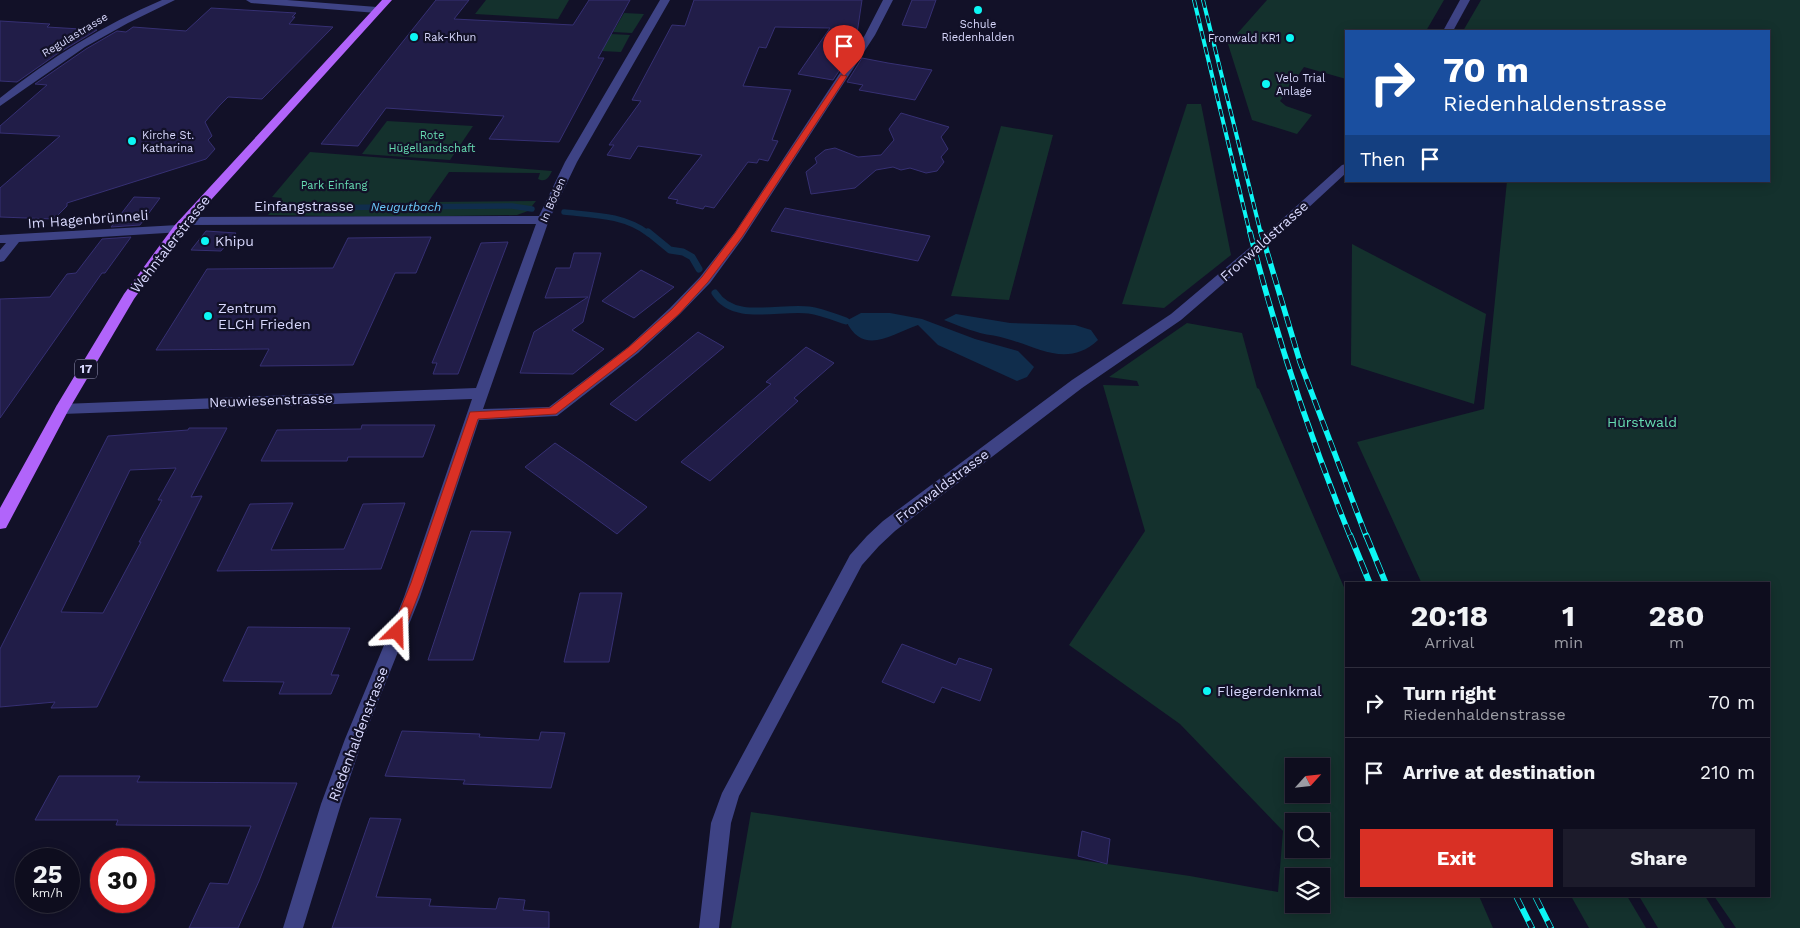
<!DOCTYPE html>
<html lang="en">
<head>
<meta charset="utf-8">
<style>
	:root { --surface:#0e0d1e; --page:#1c1b2b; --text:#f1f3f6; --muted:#9b9ca4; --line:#2e2d3c; --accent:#d93025 }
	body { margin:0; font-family:"Work Sans",sans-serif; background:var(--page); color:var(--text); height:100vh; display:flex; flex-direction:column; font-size:19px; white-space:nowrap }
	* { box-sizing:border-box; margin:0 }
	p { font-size:16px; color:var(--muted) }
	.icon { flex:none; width:28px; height:28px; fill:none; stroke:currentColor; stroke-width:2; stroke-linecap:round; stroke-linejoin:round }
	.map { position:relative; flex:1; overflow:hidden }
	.panel { position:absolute; left:1345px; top:582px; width:425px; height:315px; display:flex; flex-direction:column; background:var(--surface); border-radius:0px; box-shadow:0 2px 12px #0003,0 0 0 1px var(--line) }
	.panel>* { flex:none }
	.banner { position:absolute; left:1345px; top:30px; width:425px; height:152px; border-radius:0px; box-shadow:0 2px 12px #0003,0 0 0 1px var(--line); background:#1a4fa0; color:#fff; overflow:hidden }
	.needle { width:32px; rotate:63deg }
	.tools { position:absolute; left:1285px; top:758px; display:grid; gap:10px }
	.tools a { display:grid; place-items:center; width:45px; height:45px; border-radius:0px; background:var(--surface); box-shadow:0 2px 12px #0003,0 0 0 1px var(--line); font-size:25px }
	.speed { position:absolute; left:15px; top:848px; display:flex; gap:10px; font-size:25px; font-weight:700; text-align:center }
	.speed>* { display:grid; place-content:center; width:65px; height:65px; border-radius:50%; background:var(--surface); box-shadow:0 2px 12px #0003,0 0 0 1px var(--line); line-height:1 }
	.speed small { font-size:12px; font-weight:400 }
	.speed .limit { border:8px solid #d22; background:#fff; color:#111 }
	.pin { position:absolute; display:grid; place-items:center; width:42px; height:42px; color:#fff; margin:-51px -21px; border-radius:50% 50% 50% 0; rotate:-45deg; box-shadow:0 0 5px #0007 }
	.pin .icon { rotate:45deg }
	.me { position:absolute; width:55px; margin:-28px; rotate:22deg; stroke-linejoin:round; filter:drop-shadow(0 0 4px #0008) }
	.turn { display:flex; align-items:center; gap:18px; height:105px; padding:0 15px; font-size:22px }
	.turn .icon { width:65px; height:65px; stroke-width:2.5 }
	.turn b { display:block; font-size:35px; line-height:42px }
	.then { display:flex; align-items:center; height:48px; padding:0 15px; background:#0003; gap:10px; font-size:19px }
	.eta { display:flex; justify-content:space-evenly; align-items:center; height:85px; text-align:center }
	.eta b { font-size:30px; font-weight:700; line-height:35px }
	.action { display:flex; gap:10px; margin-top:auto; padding:10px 15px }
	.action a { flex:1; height:58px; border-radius:0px; background:var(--accent); color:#fff; font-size:20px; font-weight:700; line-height:58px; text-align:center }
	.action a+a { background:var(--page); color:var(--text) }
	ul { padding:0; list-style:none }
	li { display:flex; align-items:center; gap:15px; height:70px; padding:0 15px; border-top:1px solid var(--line) }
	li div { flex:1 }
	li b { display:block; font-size:19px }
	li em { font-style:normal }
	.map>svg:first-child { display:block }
</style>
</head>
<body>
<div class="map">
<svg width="1800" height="928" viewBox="0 0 1800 928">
	<rect width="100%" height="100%" fill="#121128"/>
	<g fill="#14312d" fill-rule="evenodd">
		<polygon points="486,0 569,0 558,19 475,14"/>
		<polygon points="1267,0 1444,0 1426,31 1346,31 1346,79 1304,67 1280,101 1286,106 1312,115 1297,134 1252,120 1228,44"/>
		<polygon points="1481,0 1800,0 1800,928 1736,928 1714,896 1769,896 1769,584 1422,584 1357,442 1484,409 1507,181 1769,181 1769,31 1463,31"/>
		<polygon points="624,13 644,14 632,33 613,32"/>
		<polygon points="552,31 630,35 621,52 541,48"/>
		<polygon points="1187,104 1201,104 1231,255 1164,308 1122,304"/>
		<polygon points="387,121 473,126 450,160 362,154"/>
		<polygon points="1001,126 1053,135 1009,300 951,296"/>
		<path d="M310,152l242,19c-3,6 -6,12 -14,8l2,-6 -91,-1 -21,30 108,-1 -8,10 -11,4 -130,2 -119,-2 14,-17 -10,-1z"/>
		<polygon points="1352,244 1486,314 1474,404 1351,365"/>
		<path d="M1187,323l55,10 15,55 2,1 87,203v304h133l14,32h-762l20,-116 439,64 88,16 5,-61 -103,-107 -111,-79 76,-114 -42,-146 36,1 -2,-5 -28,-4zM1294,766h27v28h-27zM1294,821h27v28h-27zM1294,876h27v28h-27z"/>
		<polygon points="1571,896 1627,896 1646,928 1589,928"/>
		<polygon points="1639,896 1705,896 1725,928 1658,928"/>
	</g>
	<g fill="#102d4c">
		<path d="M861,313h29l32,6 53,20 43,12 16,16 -7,10 -10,4 -79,-36 -20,-20c-27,9 -54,32 -72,-4z"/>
		<path d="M956,314l54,9 65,2 16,5 7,10c-31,29 -61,6 -94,-2 -9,-3 -19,-3 -27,-6 -11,-3 -22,-8 -33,-12z"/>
	</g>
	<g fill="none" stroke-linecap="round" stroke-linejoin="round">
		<g stroke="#102d4c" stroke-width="5.5">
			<polyline points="280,208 512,206 532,209"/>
			<path d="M564,212c29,3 61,3 85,22"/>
		</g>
		<g stroke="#102d4c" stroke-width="7">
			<polyline points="648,232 670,250 683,252 692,257 699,269"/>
			<path d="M715,293c19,30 65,13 94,17 13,2 25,7 37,11"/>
		</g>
	</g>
	<g fill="#211d48" stroke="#363073" fill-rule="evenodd">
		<polygon points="436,0 469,0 454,19 573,25 589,0 630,0 598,58 604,58 559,142 489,139 504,116 386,108 358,146 321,144"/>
		<polygon points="694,0 862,0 855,47 833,80 798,74 830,28 775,27 766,48 759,47 743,86 791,90 772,140 778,141 768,161 759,159 757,163 748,162 714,208 705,206 703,209 676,203 678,200 668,198 702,155 638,146 630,159 607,155 614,145 609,145 641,101 632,100 672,25 685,26"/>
		<polygon points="912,0 936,0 926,28 902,25"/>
		<polygon points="211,8 296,13 292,17 295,17 289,24 333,27 262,99 228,97 220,105 205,122 212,136 208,140 215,149 206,159 67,203 67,206 54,219 0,217 0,188 60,136 0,133 0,126 47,85 35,84 86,49 117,31 126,32 133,27 186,31"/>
		<polygon points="0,21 50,24 47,27 97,30 57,54 17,82 0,81"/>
		<polygon points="862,58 888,63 932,70 915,100 859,90 863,85 847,82"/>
		<polygon points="901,113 949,127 941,137 948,149 941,157 944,162 937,171 926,173 910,168 901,170 893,167 876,170 855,188 811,194 806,172 817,163 815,158 825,150 835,148 858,157 881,155 894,140 889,129"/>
		<polygon points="134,197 160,198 140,225 111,227"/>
		<polygon points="785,208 820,215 930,236 918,261 771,231"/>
		<polygon points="206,231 236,233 221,251 191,250"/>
		<polygon points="131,237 105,273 102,273 0,418 0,299 50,297 67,274 76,273 102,239"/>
		<polygon points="431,237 416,273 395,273 353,365 260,366 269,349 156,350 207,269 333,268 348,238"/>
		<polygon points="508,242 458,374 433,374 437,363 432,363 481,243"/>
		<polygon points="574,253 601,253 583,322 572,330 604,349 573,374 520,373 534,332 588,297 545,298 556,268 570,268"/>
		<polygon points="641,270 674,287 634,318 602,301"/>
		<polygon points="698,332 724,347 636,421 610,404"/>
		<polygon points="806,347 834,363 794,398 798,401 766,430 710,481 681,462 771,384 766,382"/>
		<polygon points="362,425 435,425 423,457 348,457 347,461 261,461 277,430 361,429"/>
		<path d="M189,428h38l-36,69 11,-1 -105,211 -46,1 4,-6 -55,5v-58l108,-213 80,-6zM176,468l-18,32h4l-23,42h2l-38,71 -42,-1 69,-142z"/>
		<polygon points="555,443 583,462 647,507 617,534 525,467"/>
		<polygon points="293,503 271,550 344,549 363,504 405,503 381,569 217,571 250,504"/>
		<polygon points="471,531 511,532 473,660 428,660"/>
		<polygon points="580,593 622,593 609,662 564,662"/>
		<polygon points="248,627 350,628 331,675 339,675 331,694 279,694 284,682 223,681"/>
		<polygon points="902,644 956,665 959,658 992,669 980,701 942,687 934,703 882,682"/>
		<polygon points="402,731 480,734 479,737 539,740 541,732 565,733 551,788 463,784 465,780 385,776"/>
		<polygon points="59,776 140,776 137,782 297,783 259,881 238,928 189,928 210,883 228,884 251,826 116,825 118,820 35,820"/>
		<polygon points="370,818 401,819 376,897 431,899 429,906 496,909 499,898 525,900 523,910 549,912 549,928 332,928"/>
		<polygon points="1082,831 1110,839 1107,864 1078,856"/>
	</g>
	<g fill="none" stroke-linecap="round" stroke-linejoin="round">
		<g fill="#3e4385" fill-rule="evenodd">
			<path d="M162,0h13l-47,23 -43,24 -85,59v-8c50,-40 103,-73 162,-98z"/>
			<polygon points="246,0 287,0 377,7 382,10 377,13 251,3"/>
			<polygon points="660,0 670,0 577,162 549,220 483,409 549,407 628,347 670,308 700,277 735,232 865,35 883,0 893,0 875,35 743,238 710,283 680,314 638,353 557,416 479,420 420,597 363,739 341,804 303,928 283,928 321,804 345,739 404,597 472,399 62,414 57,413 55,409 57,405 62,404 476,388 536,224 184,225 178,221 184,217 539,216 565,162"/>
			<polygon points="1460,0 1470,0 1453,31 1443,31"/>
			<polygon points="1346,164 1346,173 1268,245 1181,320 1082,388 895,531 879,546 862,565 739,796 731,823 719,928 699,928 711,823 722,793 850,555 867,536 883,521 1072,380 1171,314 1260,239 1342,165"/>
			<polygon points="178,225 182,226 184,229 182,232 19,242 4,261 0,262 0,250 6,243 0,243 0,235"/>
		</g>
		<polygon fill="#b164fa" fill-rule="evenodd" points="382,0 392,0 182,232 134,299 68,411 6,528 0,529 0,508 57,405 124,294 174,226"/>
		<defs>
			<g id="rail-far2">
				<polyline points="1194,0 1250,234"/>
				<polyline points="1203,0 1261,234"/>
			</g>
			<g id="rail-far1">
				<path d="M1250,232c26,104 60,205 100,304"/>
				<polyline points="1261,232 1300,362 1366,536"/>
			</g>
			<g id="rail">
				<polyline points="1350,535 1370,584"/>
				<polyline points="1366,535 1386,584"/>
				<polyline points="1516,896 1532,928"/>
				<polyline points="1535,896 1551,928"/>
			</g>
		</defs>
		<use href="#rail-far2" stroke="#0cf7f5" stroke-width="4"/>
		<use href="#rail-far1" stroke="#0cf7f5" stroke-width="5.5"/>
		<use href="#rail" stroke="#0cf7f5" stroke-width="6"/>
		<use href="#rail-far2" stroke="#121128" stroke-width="2.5" stroke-dasharray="8" stroke-linecap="butt"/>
		<use href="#rail-far1" stroke="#121128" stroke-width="4" stroke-dasharray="11" stroke-linecap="butt"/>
		<use href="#rail" stroke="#121128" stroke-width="4.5" stroke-dasharray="14" stroke-linecap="butt"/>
	</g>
	<polygon fill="#d93025" stroke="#8d1f18" points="841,75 847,76 742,237 708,282 679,314 636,352 556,414 478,419 423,583 404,632 402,637 397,638 393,637 391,632 411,583 470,412 550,408 629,347 672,309 702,277 735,233"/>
	<g fill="#0cf7f5" stroke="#121128" stroke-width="2">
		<circle cx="978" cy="10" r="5"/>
		<circle cx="414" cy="37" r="5"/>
		<circle cx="1290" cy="38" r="5"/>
		<circle cx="1266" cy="84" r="5"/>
		<circle cx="132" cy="141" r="5"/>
		<circle cx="205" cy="241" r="5"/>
		<circle cx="208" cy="316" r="5"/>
		<circle cx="1207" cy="691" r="5"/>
	</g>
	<g text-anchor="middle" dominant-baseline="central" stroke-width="4.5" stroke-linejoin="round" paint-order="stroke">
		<g font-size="11" fill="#d9d9fe" stroke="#121128" text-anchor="start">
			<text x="978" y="24" text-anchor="middle">Schule<tspan x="978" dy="13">Riedenhalden</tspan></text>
			<text x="424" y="37">Rak-Khun</text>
			<text x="1280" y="38" text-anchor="end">Fronwald KR1</text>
			<text x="1276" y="78">Velo Trial<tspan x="1276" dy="13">Anlage</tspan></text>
			<text x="142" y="135">Kirche St.<tspan x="142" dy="13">Katharina</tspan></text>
		</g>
		<g font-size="11" fill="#d9d9fe" stroke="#121128">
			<text transform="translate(75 35) rotate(-31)">Regulastrasse</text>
			<text transform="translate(553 200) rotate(-66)">In Böden</text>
		</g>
		<g font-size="11" fill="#66dcb2" stroke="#121128">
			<text x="432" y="135">Rote<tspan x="432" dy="13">Hügellandschaft</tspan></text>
			<text x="334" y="185">Park Einfang</text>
		</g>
		<g font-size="12" font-style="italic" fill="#6ac7fa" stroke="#121128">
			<text x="406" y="207">Neugutbach</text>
		</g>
		<rect fill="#121128" stroke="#9d9dbe" stroke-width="1" x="75" y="359.5" width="22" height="19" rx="4"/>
		<g font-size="12" font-weight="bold" fill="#d9d9fe">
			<text x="86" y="369">17</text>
		</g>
		<g font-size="14" fill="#d9d9fe" stroke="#121128">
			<text x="304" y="206">Einfangstrasse</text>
			<text transform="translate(88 219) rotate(-4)">Im Hagenbrünneli</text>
			<text transform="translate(1264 241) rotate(-42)">Fronwaldstrasse</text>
			<text transform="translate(170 244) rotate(-52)">Wehntalerstrasse</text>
			<text transform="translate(271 400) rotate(-2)">Neuwiesenstrasse</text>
			<text transform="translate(942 486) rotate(-37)">Fronwaldstrasse</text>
			<text transform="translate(358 734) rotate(-69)">Riedenhaldenstrasse</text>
		</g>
		<g font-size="14" fill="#d9d9fe" stroke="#121128" text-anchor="start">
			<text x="215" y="241">Khipu</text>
			<text x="218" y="308">Zentrum<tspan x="218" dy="16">ELCH Frieden</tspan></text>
			<text x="1217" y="691">Fliegerdenkmal</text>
		</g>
		<g font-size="14" fill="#66dcb2" stroke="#121128">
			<text x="1642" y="422">Hürstwald</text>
		</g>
	</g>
</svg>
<div class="tools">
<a><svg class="needle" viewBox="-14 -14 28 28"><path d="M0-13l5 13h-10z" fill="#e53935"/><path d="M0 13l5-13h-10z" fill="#9b9ca4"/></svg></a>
<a><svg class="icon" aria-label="search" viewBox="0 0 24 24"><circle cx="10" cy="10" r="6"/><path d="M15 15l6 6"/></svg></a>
<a><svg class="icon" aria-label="layers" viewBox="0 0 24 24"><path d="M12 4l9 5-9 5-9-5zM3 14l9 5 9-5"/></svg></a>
</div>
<div class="speed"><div>25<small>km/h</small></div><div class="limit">30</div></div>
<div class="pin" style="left:844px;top:76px;background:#d93025"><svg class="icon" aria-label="arrive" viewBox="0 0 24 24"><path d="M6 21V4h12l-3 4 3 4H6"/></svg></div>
<svg class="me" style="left:397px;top:632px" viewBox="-20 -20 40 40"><path d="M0-17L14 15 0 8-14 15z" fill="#d93025" stroke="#fff" stroke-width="4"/></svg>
<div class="banner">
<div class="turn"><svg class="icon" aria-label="right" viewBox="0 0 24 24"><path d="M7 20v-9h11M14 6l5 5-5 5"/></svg><div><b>70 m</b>Riedenhaldenstrasse</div></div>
<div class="then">Then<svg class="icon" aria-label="arrive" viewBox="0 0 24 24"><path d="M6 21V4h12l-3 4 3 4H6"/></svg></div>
</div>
<section class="panel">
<div class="eta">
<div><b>20:18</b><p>Arrival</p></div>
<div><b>1</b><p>min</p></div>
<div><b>280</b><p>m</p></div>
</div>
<ul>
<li><svg class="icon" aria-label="right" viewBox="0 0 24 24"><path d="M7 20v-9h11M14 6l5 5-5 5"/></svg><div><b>Turn right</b><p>Riedenhaldenstrasse</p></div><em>70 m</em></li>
<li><svg class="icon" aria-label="arrive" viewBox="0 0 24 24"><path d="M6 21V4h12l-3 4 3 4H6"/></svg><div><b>Arrive at destination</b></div><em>210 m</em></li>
</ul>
<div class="action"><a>Exit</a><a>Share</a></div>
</section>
</div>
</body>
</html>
